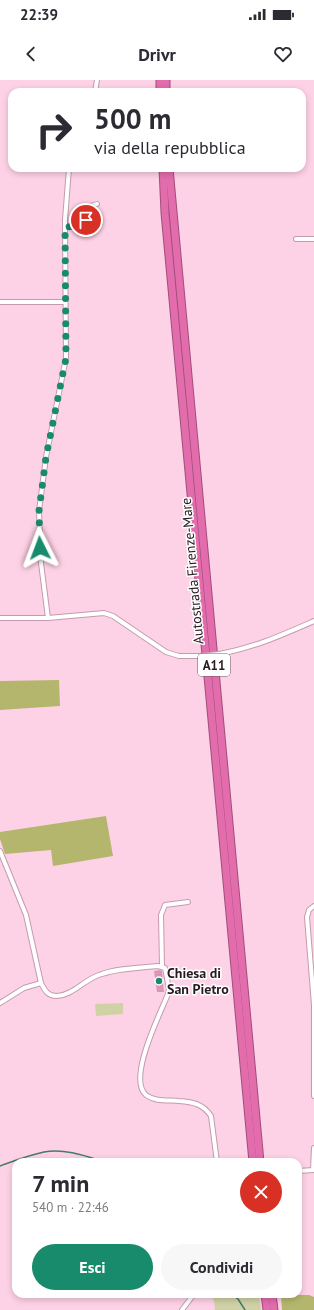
<!DOCTYPE html>
<html lang="it">
<head>
<meta charset="utf-8">
<style>
	:root { --surface:#fff; --page:#f7f7f7; --text:#2b2b33; --muted:#7c7c81; --accent:#178b6b }
	body { margin:0; font-family:"PT Sans",sans-serif; background:var(--page); color:var(--text); height:100vh; display:flex; flex-direction:column; font-size:15px; white-space:nowrap }
	* { box-sizing:border-box; margin:0 }
	p { font-size:13px; color:var(--muted) }
	.icon { flex:none; width:22px; height:22px; fill:none; stroke:currentColor; stroke-width:2; stroke-linecap:round; stroke-linejoin:round }
	.map { position:relative; flex:1; overflow:hidden }
	.panel { position:absolute; left:12px; top:1078px; width:290px; height:140px; display:flex; flex-direction:column; background:var(--surface); border-radius:12px; box-shadow:0 2px 6px #0003 }
	.panel>* { flex:none }
	.hud { position:absolute; left:8px; top:8px; width:298px; height:84px; border-radius:12px; box-shadow:0 2px 6px #0003; background:#fff; color:var(--text); overflow:hidden }
	.pin { position:absolute; display:grid; place-items:center; width:34px; height:34px; color:#fff; margin:-17px; border:2px solid #fff; border-radius:50%; box-shadow:0 1px 4px #0007 }
	.me { position:absolute; width:44px; margin:-22px; rotate:357deg; stroke-linejoin:round; filter:drop-shadow(0 0 3px #0008) }
	.turn { display:flex; align-items:center; gap:14px; height:84px; padding:0 20px; font-size:18px }
	.turn .icon { width:52px; height:52px; stroke-width:2.5 }
	.turn b { display:block; font-size:28px; line-height:34px }
	.round { display:grid; place-items:center; flex:none; width:42px; height:42px; border-radius:21px; background:var(--page) }
	.head { display:flex; align-items:center; justify-content:space-between; height:68px; padding:0 20px }
	h1 { font-size:24px; font-weight:600; line-height:30px }
	.cta { display:flex; gap:8px; margin-top:auto; padding:8px 20px }
	.cta a { flex:1; height:46px; border-radius:24px; background:var(--accent); color:#fff; font-size:16px; font-weight:600; line-height:46px; text-align:center }
	.cta a+a { background:var(--page); color:var(--text) }
	.status { display:flex; justify-content:space-between; align-items:center; height:28px; padding:0 20px; background:var(--surface); direction:ltr }
	.status svg { height:11px; fill:currentColor }
	header { display:flex; justify-content:space-between; align-items:center; height:52px; padding:0 20px; background:var(--surface); font-size:18px; font-weight:600 }
	.map>svg:first-child { display:block }
</style>
</head>
<body>
<div class="status"><b>22:39</b><svg viewBox="0 0 49 12"><path d="M0 12V9h3v3zM5 12V6h3v6zM10 12V3h3v9zM15 12V0h3v12zM26 1h20v11H26zM47 4h2v5h-2z"/></svg></div>
<header><svg class="icon" aria-label="back" viewBox="0 0 24 24"><path d="M15 5l-7 7 7 7"/></svg>Drivr<svg class="icon" aria-label="heart" viewBox="0 0 24 24"><path d="M12 20l-8-8c-3-5 5-10 8-4 3-6 11-1 8 4z"/></svg></header>
<div class="map">
<svg width="314" height="1230" viewBox="0 0 314 1230">
	<rect width="100%" height="100%" fill="#fed2e6"/>
	<g fill="#d0d2a6">
		<polygon points="123,923 123,934 96,936 95,924"/>
		<polygon points="197,1214 259,1214 261,1230 215,1230 214,1221 212,1218"/>
	</g>
	<g fill="#b5b66d">
		<polygon points="59,600 60,626 0,630 0,601"/>
		<polygon points="106,736 113,776 53,786 51,770 5,774 0,759 0,752"/>
		<polygon points="281,1215 309,1215 314,1217 314,1230 282,1230"/>
	</g>
	<g fill="none" stroke-linecap="round" stroke-linejoin="round">
		<g stroke="#447b69" stroke-width="1.5">
			<path d="M0,1086c14,-5 29,-11 44,-14 20,-4 42,4 61,10"/>
			<polyline points="231,1214 238,1219 245,1230"/>
		</g>
	</g>
	<polygon fill="#db95b7" points="160,890 162,891 164,912 157,912 154,891"/>
	<g fill="none" stroke-linecap="round" stroke-linejoin="round">
		<defs>
			<g id="minor">
				<polyline points="95,12 97,0"/>
				<polyline points="65,147 76,147 85,143 91,126 97,124"/>
				<polyline points="296,159 314,159"/>
				<polyline points="0,222 65,222"/>
				<polyline points="0,538 48,538 104,533 113,536 166,572 179,576 199,576"/>
				<polyline points="48,538 41,483 39,431 46,377 66,278 65,140 69,88"/>
				<path d="M219,574c34,-6 63,-19 95,-33"/>
				<path d="M0,771l26,64 15,68c4,8 7,13 16,13 16,-1 27,-16 42,-21 18,-7 40,-7 59,-9l7,2 4,21 -1,5c-8,20 -41,85 -22,101 9,7 23,5 33,6 14,1 24,3 32,15l6,46"/>
				<polyline points="314,826 309,830 307,837 314,925 314,1016"/>
				<polyline points="162,886 161,835 165,825 188,822"/>
				<polyline points="0,923 24,908 41,903"/>
				<polyline points="313,1090 314,1068"/>
				<polyline points="298,1091 314,1090"/>
				<polyline points="182,1230 194,1214"/>
			</g>
			<g id="motorway">
				<polyline points="166,0 166,12"/>
				<polyline points="160,12 160,0"/>
				<polyline points="163,88 165,133 253,1082"/>
				<polyline points="169,88 260,1082"/>
				<polyline points="265,1214 267,1230"/>
				<polyline points="272,1214 274,1230"/>
			</g>
		</defs>
		<use href="#minor" stroke="#c49bae" stroke-width="6"/>
		<use href="#motorway" stroke="#a14f7b" stroke-width="9"/>
		<use href="#minor" stroke="#fff" stroke-width="4"/>
		<use href="#motorway" stroke="#e26cac" stroke-width="7"/>
		<defs>
			<polyline id="minor-bridge" points="199,576 219,574"/>
		</defs>
		<use href="#minor-bridge" stroke="#c49bae" stroke-width="6" stroke-linecap="butt"/>
		<use href="#minor-bridge" stroke="#fff" stroke-width="4"/>
	</g>
	<g fill="none" stroke-linecap="round" stroke-linejoin="round">
		<polyline stroke="#178b6b" stroke-width="7" stroke-dasharray="0 12.6" points="40,468 39,431 46,377 66,278 65,147 82,146 86,140"/>
	</g>
	<circle fill="#178b6b" stroke="#fff" stroke-width="1.5" cx="159" cy="901" r="4"/>
	<g text-anchor="middle" dominant-baseline="central" stroke-width="3" stroke-linejoin="round" paint-order="stroke">
		<rect fill="#fff" stroke="#685e63" stroke-width="1" x="198" y="574" width="32" height="22" rx="3"/>
		<g font-size="13" font-weight="bold" fill="#281920">
			<text x="214" y="585">A11</text>
		</g>
		<g font-size="14" fill="#281920" stroke="#fff">
			<text transform="translate(192 491) rotate(-95)">Autostrada Firenze-Mare</text>
		</g>
		<g font-size="14" font-weight="bold" fill="#281920" stroke="#fff" text-anchor="start">
			<text x="167" y="893">Chiesa di<tspan x="167" dy="16">San Pietro</tspan></text>
		</g>
	</g>
</svg>
<div class="pin" style="left:86px;top:140px;background:#d93025"><svg class="icon" aria-label="arrive" viewBox="0 0 24 24"><path d="M6 21V4h12l-3 4 3 4H6"/></svg></div>
<svg class="me" style="left:40px;top:468px" viewBox="-20 -20 40 40"><path d="M0-17L14 15 0 8-14 15z" fill="#178b6b" stroke="#fff" stroke-width="4"/></svg>
<div class="hud">
<div class="turn"><svg class="icon" aria-label="right" viewBox="0 0 24 24"><path d="M7 20v-9h11M14 6l5 5-5 5"/></svg><div><b>500 m</b>via della repubblica</div></div>
</div>
<section class="panel">
<div class="head"><div><h1>7 min</h1><p>540 m · 22:46</p></div><a class="round" style="background:#d93025;color:#fff"><svg class="icon" aria-label="close" viewBox="0 0 24 24"><path d="M6 6l12 12M18 6L6 18"/></svg></a></div>
<div class="cta"><a>Esci</a><a>Condividi</a></div>
</section>
</div>
</body>
</html>
